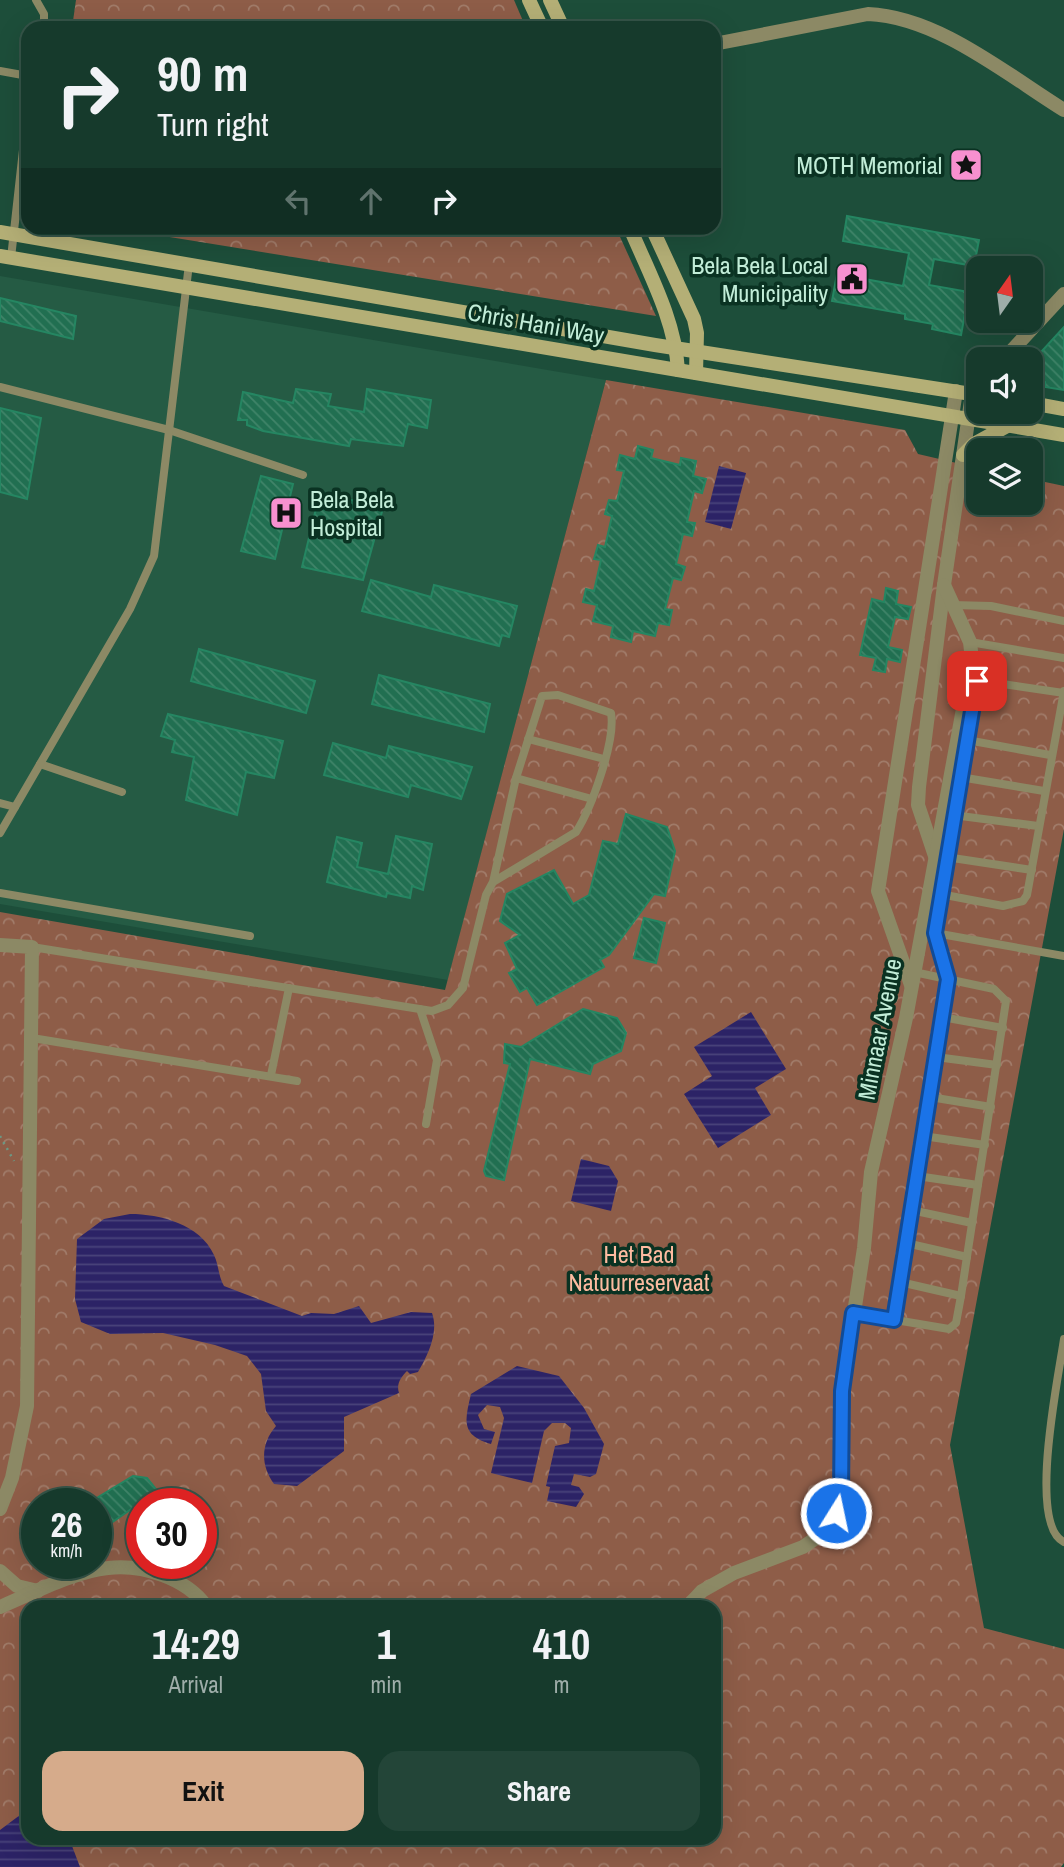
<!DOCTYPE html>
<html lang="en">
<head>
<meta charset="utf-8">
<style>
	:root { --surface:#163a2c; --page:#234538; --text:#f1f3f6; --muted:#9eada9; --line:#355448; --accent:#d6ab8b }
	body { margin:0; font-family:"Archivo Narrow",sans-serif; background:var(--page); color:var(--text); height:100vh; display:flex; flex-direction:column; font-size:26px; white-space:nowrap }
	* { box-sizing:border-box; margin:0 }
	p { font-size:23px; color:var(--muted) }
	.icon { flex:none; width:38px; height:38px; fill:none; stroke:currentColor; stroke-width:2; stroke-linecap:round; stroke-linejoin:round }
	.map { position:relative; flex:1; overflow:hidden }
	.side { position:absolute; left:21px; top:1600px; width:700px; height:245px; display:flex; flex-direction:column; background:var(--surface); border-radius:21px; box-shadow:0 7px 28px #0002,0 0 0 2px var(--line) }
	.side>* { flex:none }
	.banner { position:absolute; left:21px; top:21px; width:700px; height:214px; border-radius:21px; box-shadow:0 7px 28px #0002,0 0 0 2px var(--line); background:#163a2c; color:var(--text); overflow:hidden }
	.needle { width:46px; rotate:14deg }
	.fabs { position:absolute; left:966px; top:256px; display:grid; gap:14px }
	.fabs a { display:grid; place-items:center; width:77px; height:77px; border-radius:14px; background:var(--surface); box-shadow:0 7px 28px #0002,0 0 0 2px var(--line); font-size:35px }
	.speed { position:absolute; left:21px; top:1488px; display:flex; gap:14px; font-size:35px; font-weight:700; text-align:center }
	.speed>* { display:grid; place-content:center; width:91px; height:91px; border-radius:50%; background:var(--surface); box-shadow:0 7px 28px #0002,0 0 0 2px var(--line); line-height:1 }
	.speed small { font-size:18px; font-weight:400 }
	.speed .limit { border:10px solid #d22; background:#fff; color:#111 }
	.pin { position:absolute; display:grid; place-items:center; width:60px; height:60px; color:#fff; margin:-30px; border-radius:14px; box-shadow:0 4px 10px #0006 }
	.me { position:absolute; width:77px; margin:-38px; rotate:10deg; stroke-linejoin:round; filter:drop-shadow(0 0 5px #0008) }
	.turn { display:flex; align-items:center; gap:24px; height:147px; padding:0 21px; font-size:32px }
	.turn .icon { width:91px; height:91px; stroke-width:2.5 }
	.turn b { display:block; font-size:49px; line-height:60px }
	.lanes { display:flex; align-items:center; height:66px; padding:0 21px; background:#0003; justify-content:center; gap:35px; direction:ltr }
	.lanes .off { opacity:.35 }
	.eta { display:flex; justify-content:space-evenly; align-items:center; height:119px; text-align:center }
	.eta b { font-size:42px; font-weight:700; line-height:49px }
	.primary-button { display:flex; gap:14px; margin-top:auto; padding:14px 21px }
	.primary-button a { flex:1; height:80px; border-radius:21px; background:var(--accent); color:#111; font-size:28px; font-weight:700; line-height:80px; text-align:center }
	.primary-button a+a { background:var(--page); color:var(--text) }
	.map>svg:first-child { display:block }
</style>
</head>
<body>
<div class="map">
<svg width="1064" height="1867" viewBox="0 0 1064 1867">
	<defs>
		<pattern id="park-crowns" width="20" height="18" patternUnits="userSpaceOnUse" patternTransform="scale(1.75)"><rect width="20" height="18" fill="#8e5d48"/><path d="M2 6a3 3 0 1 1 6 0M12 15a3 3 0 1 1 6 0" fill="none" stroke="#a17c6a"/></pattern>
		<pattern id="water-rules" width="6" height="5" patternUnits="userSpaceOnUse" patternTransform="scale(1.75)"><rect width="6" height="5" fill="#2c2366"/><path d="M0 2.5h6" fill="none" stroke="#49437b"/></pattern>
		<pattern id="building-back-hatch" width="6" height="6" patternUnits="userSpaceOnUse" patternTransform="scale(1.75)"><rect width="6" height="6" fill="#216f51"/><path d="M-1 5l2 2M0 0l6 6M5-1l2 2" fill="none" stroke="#408469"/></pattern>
	</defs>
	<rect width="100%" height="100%" fill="#1d4e3a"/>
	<polygon fill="#255b44" points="0,276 606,380 448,980 0,904"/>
	<g fill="url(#park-crowns)" fill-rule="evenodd">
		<polygon points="76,0 514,0 526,28 72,28"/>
		<polygon points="114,228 616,228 656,316"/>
		<path d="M606,380l299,50 13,24 60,14v34h53v-23l33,7v343l-114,616 34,183 80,21v214l-3,4h-1061v-955l445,78zM37,1503h59v60h-59zM142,1503h59v60h-59zM28,1606h686v232h-686z"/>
	</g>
	<g fill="url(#water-rules)">
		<polygon points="719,466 746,473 731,529 705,522"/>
		<polygon points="751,1012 786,1069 755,1088 771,1115 718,1148 684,1094 712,1076 694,1047"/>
		<polygon points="581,1159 609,1166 618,1181 611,1211 571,1201"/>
		<path d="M130,1214c30,0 70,10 84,41 5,10 4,21 10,31l78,30 9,-3 23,1 25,-8 12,17 40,-11 21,1c7,19 -4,42 -14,59l-8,2 -3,-3c-6,6 -11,13 -8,22l-55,24v34l-47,35 -23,-2c-14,-19 -13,-41 2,-58l-10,-15 -5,-37 -14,-18 -32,-11 -52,-12 -53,1 -29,-12 -6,-23 2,-60 27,-20z"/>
		<path d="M517,1366l42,10 25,32 20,36 -8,30 -6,3 -16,-3 -3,11 8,2 5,7 -8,13 -29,-6 3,-14 -4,-1 9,-40 14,-3 2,-15 -6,-5h-13l-8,8 -12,52 -41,-10 13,-55 -4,-11 -13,-2 -9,10 6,14 11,3 -4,12c-31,-9 -26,-24 -20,-50z"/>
		<polygon points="28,1809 28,1838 69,1838 80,1867 0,1867 0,1830"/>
	</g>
	<g fill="url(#building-back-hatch)" stroke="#258662" stroke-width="2">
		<polygon points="847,216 979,240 974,266 934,259 929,285 969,292 961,335 932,329 933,324 905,319 905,314 832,301 837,274 903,286 909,253 843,241"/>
		<polygon points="0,298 76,316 73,339 0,321"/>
		<polygon points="1064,327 1064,390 1045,387 1045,382 1035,380 1031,371 1031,363"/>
		<polygon points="296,389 331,394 328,406 364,412 367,389 431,400 427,428 408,424 403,446 351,439 349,446 263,431 247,425 247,420 238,420 243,392 293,403"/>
		<polygon points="0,408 41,418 27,499 0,492"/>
		<polygon points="638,446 653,450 651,458 680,465 681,458 696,461 693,476 706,479 702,493 694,491 687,522 695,523 692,536 683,534 676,564 685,567 681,580 673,578 665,609 672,610 669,625 658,623 655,636 633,631 631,642 611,637 613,626 593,621 597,605 583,602 586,589 594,591 601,560 594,559 598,545 605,547 612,516 605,514 609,500 617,501 624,471 617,470 620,455 635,459"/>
		<polygon points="261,476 293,484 275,559 241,551"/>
		<polygon points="320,492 383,508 363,580 302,567"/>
		<polygon points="371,580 431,597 434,585 517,606 509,637 502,635 499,646 362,611"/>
		<polygon points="886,588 898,591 896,604 911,607 908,619 895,617 888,647 902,650 900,662 887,659 885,672 873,670 876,658 860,655 872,599 884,602"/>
		<polygon points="199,649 315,681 306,713 191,681"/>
		<polygon points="379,675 490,704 484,732 372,704"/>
		<polygon points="168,714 283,741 274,778 246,772 237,815 186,800 194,757 172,752 175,740 161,736"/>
		<polygon points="333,743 386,758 389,746 472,767 461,799 411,785 408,797 324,775"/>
		<polygon points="626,814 667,827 675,851 665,896 654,894 609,955 600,960 604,967 537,1005 527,988 520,992 509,973 517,969 505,943 520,935 500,921 507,894 554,870 573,904 589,895 603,841 618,844"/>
		<polygon points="396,836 432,844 423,890 412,886 410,898 387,893 386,897 327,882 337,837 362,843 357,867 388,874"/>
		<polygon points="644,918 665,923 656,963 634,958"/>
		<polygon points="583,1009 617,1018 626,1033 621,1051 593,1064 590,1074 530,1059 504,1180 486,1176 484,1171 510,1064 504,1063 505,1044 521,1047"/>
		<polygon points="133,1476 147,1478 167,1503 140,1503 111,1523 95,1499"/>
	</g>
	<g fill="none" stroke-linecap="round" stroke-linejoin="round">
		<polyline stroke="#6b9984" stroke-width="2.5" stroke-dasharray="2 5" stroke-linecap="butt" points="0,1136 14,1161"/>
		<g stroke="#8c8965" stroke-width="8">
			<polyline points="36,0 44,14 44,28"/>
			<polyline points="0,71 28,76"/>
			<polyline points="11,258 28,105"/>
			<polyline points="0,387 169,430 303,475"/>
			<polyline points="952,605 991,606 1064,621"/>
			<polyline points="970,642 1064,658"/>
			<polyline points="975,680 1064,693"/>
			<polyline points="528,739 604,759"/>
			<polyline points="967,740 1050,755"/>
			<polyline points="40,764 122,792"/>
			<polyline points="960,777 1044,791"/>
			<polyline points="516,778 592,799"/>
			<polyline points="0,803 15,807"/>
			<polyline points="953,815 1038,826"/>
			<polyline points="0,833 130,609 154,556 189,264"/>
			<polyline points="946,857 1032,870"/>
			<polyline points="0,893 250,936"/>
			<polyline points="940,894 1003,906 1023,901 1027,895 1064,691"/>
			<polyline points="935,933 1064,956"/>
			<path d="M32,947l400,64 16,-6 15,-17 23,-93 7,-13 83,-50c15,-23 40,-91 35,-119l-53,-18 -16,1 -26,82 -23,104"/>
			<polyline points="420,1009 437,1060 426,1124"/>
			<polyline points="942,1017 1003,1028"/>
			<polyline points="32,1038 297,1081"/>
			<polyline points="936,1057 997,1065"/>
			<polyline points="271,1075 289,988"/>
			<polyline points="930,1097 991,1107"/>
			<polyline points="923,1136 985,1145"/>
			<polyline points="917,1176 978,1185"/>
			<polyline points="911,1210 972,1223"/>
			<polyline points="906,1243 967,1257"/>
			<polyline points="900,1282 961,1296"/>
			<polyline points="854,1313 949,1329 956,1323 961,1296 1006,1001 994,989 914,972"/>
			<polyline points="894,1320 948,979 935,933 977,681"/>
			<path d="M1064,1339c-5,35 -37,186 0,203"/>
		</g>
		<g stroke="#8c8965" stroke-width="14">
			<path d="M714,44l154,-30c70,3 138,60 196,96"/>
			<polyline points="1004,359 1064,294"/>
			<polyline points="935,856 918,805 919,787 944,585 972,394 978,387"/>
			<polyline points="0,945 32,947 27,1406 12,1478 0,1509"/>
			<polyline points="911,985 878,891 956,391"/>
			<polyline points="0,1571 17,1586 38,1591"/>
			<polyline points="688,1606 702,1591 734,1573 803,1547 819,1536 836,1513 841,1495 842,1391 864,1248 871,1172 906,1018 972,660 970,642 944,585"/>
			<path d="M0,1607c31,-13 75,-36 108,-39 34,-4 78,10 98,38"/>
		</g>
		<g stroke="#b4af76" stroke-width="14">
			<polyline points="529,0 542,28"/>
			<polyline points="550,0 563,28"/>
			<path d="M630,228c19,45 45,92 48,142"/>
			<polyline points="652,228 694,319 697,333 696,373"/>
			<polyline points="0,232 655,345 978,395"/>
			<polyline points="0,256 1064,435"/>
			<polyline points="1031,403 1064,409"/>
			<polyline points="963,455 974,444 1007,426"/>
		</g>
	</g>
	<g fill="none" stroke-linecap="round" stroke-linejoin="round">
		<defs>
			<polyline id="route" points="836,1513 841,1495 842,1391 853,1313 894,1320 948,979 935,933 977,681"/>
		</defs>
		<use href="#route" stroke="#114b97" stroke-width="18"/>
		<use href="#route" stroke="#1a73e8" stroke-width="12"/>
	</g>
	<defs>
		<symbol id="sight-square" viewBox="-11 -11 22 22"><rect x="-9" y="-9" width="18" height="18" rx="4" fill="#f790cf" stroke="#0a3222"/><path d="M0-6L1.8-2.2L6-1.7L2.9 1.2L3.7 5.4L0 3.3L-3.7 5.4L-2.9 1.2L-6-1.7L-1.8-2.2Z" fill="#111"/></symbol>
		<symbol id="civic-square" viewBox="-11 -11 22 22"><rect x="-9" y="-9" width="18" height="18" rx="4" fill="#f790cf" stroke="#0a3222"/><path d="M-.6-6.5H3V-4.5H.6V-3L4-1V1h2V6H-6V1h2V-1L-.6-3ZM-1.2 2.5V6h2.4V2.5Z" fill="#111"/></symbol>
		<symbol id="hospital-square" viewBox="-11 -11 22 22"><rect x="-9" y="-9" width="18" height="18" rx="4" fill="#f790cf" stroke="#0a3222"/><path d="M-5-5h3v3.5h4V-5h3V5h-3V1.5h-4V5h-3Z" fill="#111"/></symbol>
	</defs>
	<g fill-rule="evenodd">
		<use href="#sight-square" x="947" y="146" width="38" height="38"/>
		<use href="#civic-square" x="833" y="260" width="38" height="38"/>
		<use href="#hospital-square" x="267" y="494" width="38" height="38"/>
	</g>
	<g text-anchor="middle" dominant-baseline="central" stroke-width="7" stroke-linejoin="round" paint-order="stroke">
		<g font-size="24" fill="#c2edd8" stroke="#0a3222" text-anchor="end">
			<text x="942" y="165">MOTH Memorial</text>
			<text x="828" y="265">Bela Bela Local<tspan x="828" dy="28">Municipality</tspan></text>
			<text x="310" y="499" text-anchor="start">Bela Bela<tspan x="310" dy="28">Hospital</tspan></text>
		</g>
		<g font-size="24" fill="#c2edd8" stroke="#0a3222">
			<text transform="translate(536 323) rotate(10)">Chris Hani Way</text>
			<text transform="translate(879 1029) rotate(-79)">Minnaar Avenue</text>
		</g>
		<g font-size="24" fill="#fdbba0" stroke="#0a3222">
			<text x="639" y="1254">Het Bad<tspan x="639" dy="28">Natuurreservaat</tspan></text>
		</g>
	</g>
</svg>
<div class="fabs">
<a><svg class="needle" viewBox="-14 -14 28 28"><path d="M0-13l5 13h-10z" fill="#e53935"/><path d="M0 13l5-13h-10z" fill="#9eada9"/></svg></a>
<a><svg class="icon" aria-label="sound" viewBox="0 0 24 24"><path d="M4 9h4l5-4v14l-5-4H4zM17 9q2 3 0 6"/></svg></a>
<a><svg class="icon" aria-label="layers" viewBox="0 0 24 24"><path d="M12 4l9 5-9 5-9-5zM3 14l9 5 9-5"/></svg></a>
</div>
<div class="speed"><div>26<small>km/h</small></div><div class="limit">30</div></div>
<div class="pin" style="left:977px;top:681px;background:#d93025"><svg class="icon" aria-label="arrive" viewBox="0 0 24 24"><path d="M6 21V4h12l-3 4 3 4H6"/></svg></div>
<svg class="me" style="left:836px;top:1513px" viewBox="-20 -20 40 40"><circle r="17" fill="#1a73e8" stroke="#fff" stroke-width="3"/><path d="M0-11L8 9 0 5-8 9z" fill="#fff"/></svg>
<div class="banner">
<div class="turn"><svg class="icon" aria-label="right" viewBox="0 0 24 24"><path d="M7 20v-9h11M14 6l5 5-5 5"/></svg><div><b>90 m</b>Turn right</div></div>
<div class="lanes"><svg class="icon off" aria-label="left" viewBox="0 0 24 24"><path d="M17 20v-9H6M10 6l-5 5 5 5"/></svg><svg class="icon off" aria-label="ahead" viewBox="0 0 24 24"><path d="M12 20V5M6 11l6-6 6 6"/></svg><svg class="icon" aria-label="right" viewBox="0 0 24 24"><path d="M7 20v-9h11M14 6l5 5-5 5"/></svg></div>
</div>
<section class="side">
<div class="eta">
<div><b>14:29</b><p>Arrival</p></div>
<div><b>1</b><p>min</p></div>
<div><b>410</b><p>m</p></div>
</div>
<div class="primary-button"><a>Exit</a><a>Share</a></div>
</section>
</div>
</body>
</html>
